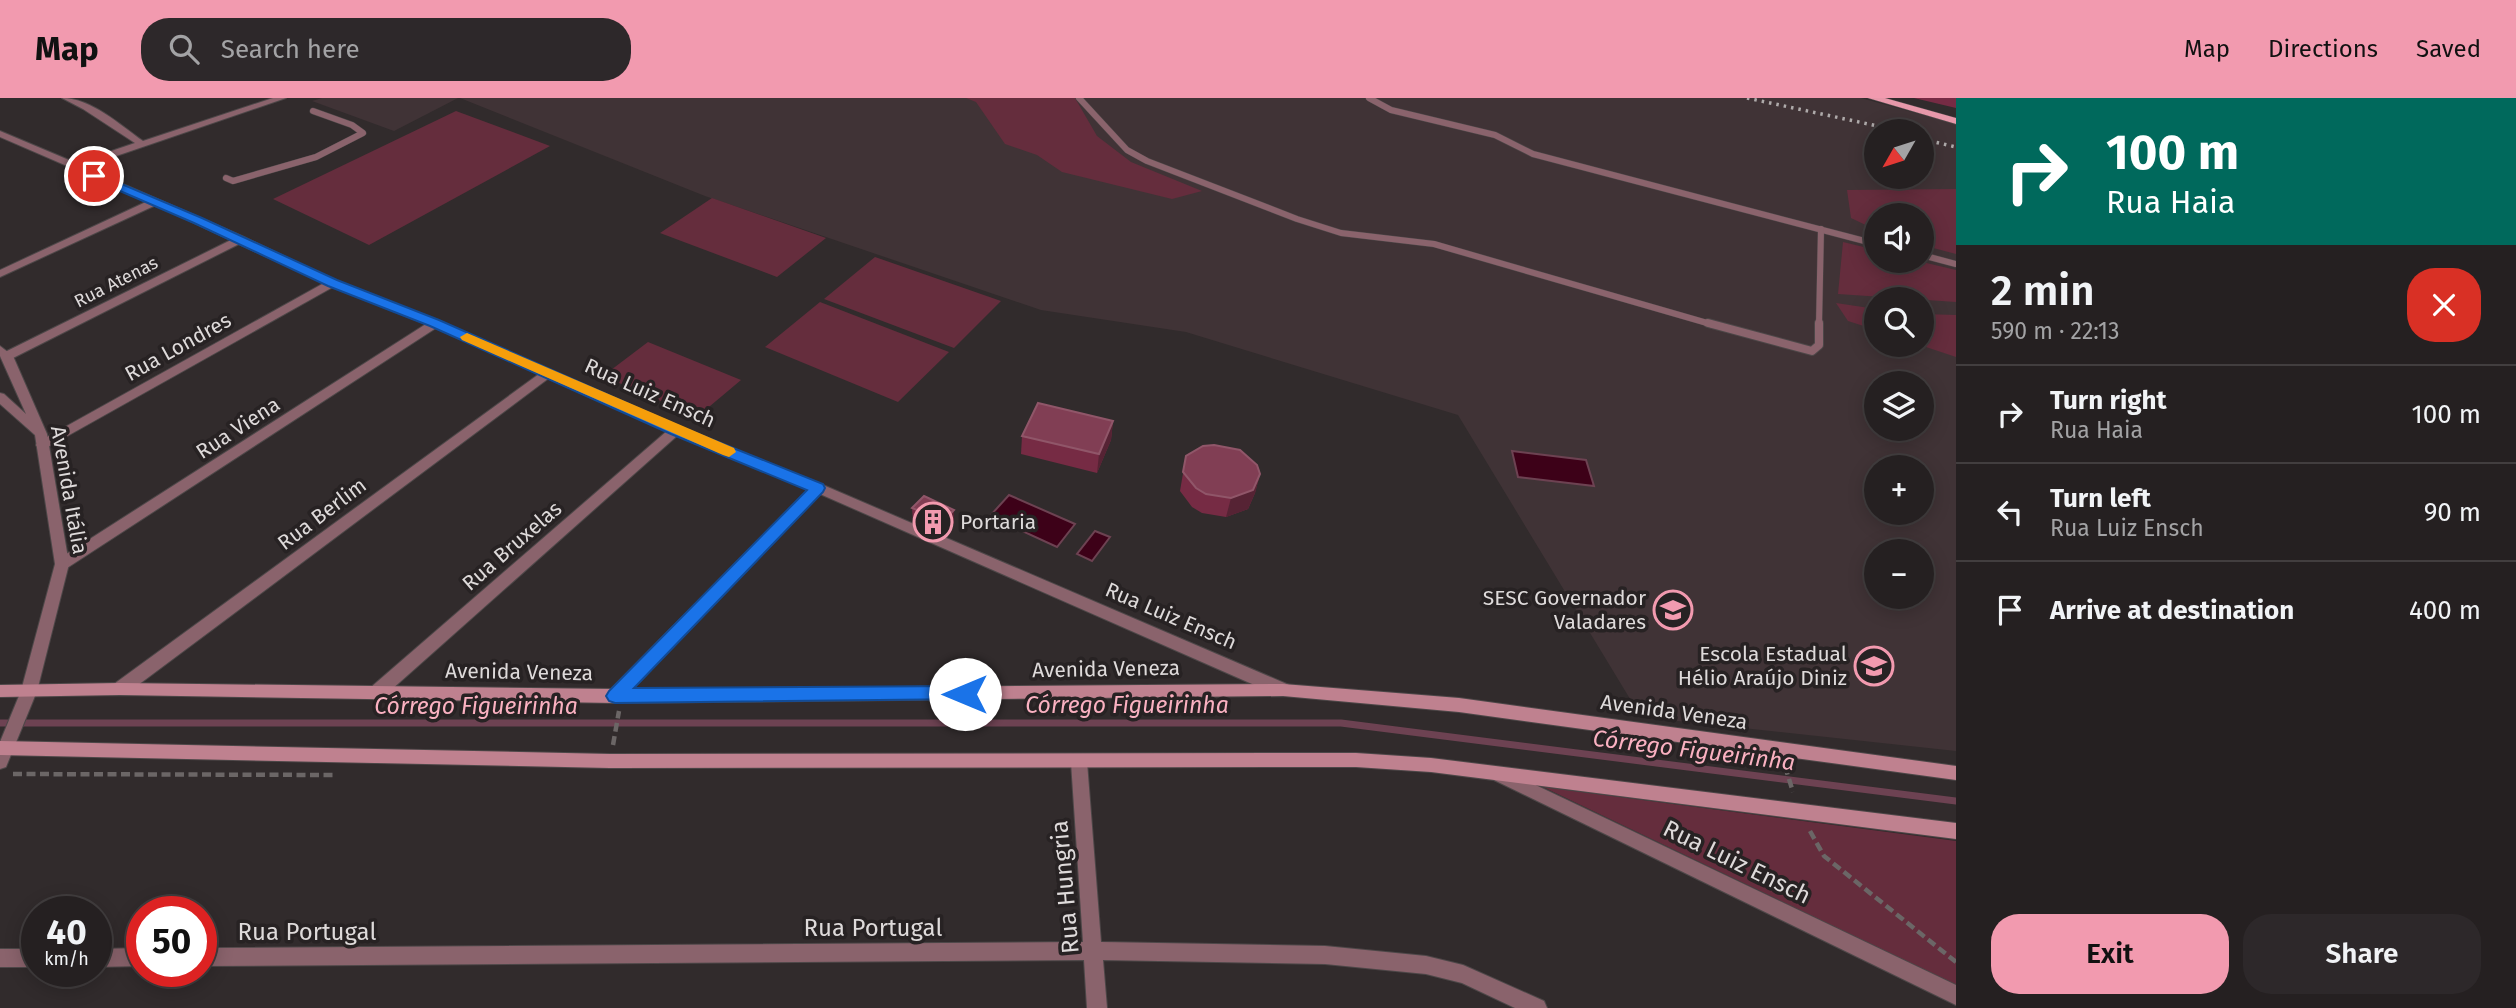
<!DOCTYPE html>
<html lang="en">
<head>
<meta charset="utf-8">
<style>
	:root { --surface:#252021; --page:#2d282a; --text:#f1f3f6; --muted:#a3a3a5; --line:#423e3f; --accent:#f29aaf }
	body { margin:0; font-family:"Fira Sans",sans-serif; background:var(--page); color:var(--text); height:100vh; display:flex; flex-direction:column; font-size:26px; white-space:nowrap }
	* { box-sizing:border-box; margin:0 }
	p { font-size:23px; color:var(--muted) }
	.icon { flex:none; width:38px; height:38px; fill:none; stroke:currentColor; stroke-width:2; stroke-linecap:round; stroke-linejoin:round }
	.map { position:relative; flex:1; overflow:hidden }
	.details { display:flex; flex-direction:column; background:var(--surface); width:560px }
	.details>* { flex:none }
	.banner { background:#00695c; color:#fff; overflow:hidden }
	.needle { width:46px; rotate:231deg }
	.buttons { position:absolute; left:1864px; top:21px; display:grid; gap:14px }
	.buttons a { display:grid; place-items:center; width:70px; height:70px; border-radius:50%; background:var(--surface); box-shadow:0 4px 18px #0003,0 0 0 2px var(--line); font-size:35px }
	.speed { position:absolute; left:21px; top:798px; display:flex; gap:14px; font-size:35px; font-weight:700; text-align:center }
	.speed>* { display:grid; place-content:center; width:91px; height:91px; border-radius:50%; background:var(--surface); box-shadow:0 4px 18px #0003,0 0 0 2px var(--line); line-height:1 }
	.speed small { font-size:18px; font-weight:400 }
	.speed .limit { border:10px solid #d22; background:#fff; color:#111 }
	.pin { position:absolute; display:grid; place-items:center; width:60px; height:60px; color:#fff; margin:-30px; border:4px solid #fff; border-radius:50%; box-shadow:0 2px 7px #0007 }
	.me { position:absolute; width:77px; margin:-38px; rotate:270deg; stroke-linejoin:round; filter:drop-shadow(0 0 5px #0008) }
	.turn { display:flex; align-items:center; gap:24px; height:147px; padding:0 35px; font-size:32px }
	.turn .icon { width:91px; height:91px; stroke-width:2.5 }
	.turn b { display:block; font-size:49px; line-height:60px }
	.round { display:grid; place-items:center; flex:none; width:74px; height:74px; border-radius:28px; background:var(--page) }
	.summary { display:flex; align-items:center; justify-content:space-between; height:119px; padding:0 35px }
	h1 { font-size:42px; font-weight:600; line-height:52px }
	.primary-button { display:flex; gap:14px; margin-top:auto; padding:14px 35px }
	.primary-button a { flex:1; height:80px; border-radius:28px; background:var(--accent); color:#111; font-size:28px; font-weight:600; line-height:80px; text-align:center }
	.primary-button a+a { background:var(--page); color:var(--text) }
	ul { padding:0; list-style:none }
	li { display:flex; align-items:center; gap:21px; height:98px; padding:0 35px; border-top:2px solid var(--line) }
	li div { flex:1 }
	li b { display:block; font-size:26px }
	li em { font-style:normal }
	header { display:flex; align-items:center; gap:42px; box-sizing:border-box; height:98px; padding:0 35px; background:var(--accent); color:#111 }
	header strong { font-size:33px }
	nav { display:flex; gap:38px; margin-inline-start:auto; font-size:24px }
	.search { width:490px; height:63px; background:var(--page); display:flex; align-items:center; gap:18px; box-sizing:border-box; padding:0 24px; border-radius:28px; color:var(--muted); font-size:26px }
	main { display:flex; flex:1; min-height:0 }
	.map>svg:first-child { display:block }
</style>
</head>
<body>
<header>
<strong>Map</strong>
<div class="search"><svg class="icon" aria-label="search" viewBox="0 0 24 24"><circle cx="10" cy="10" r="6"/><path d="M15 15l6 6"/></svg>Search here</div>
<nav><a>Map</a><a>Directions</a><a>Saved</a></nav>
</header>
<main>
<div class="map">
<svg width="1956" height="910" viewBox="0 0 1956 910">
	<rect width="100%" height="100%" fill="#312b2c"/>
	<g fill="#403336" fill-rule="evenodd">
		<polygon points="322,0 458,0 394,33 312,3"/>
		<path d="M460,0h1401l95,26v627l-315,-34 -183,-302 -272,-83 -145,-22 -336,-114zM1876,33h46v46h-46zM1876,117h46v46h-46zM1876,201h46v46h-46zM1876,285h46v46h-46zM1876,369h46v46h-46zM1876,453h46v46h-46z"/>
	</g>
	<g fill="#652d3d">
		<polygon points="966,0 1075,0 1097,38 1131,64 1202,93 1172,101 1062,74 1037,57 1005,46 976,4"/>
		<polygon points="456,13 550,48 369,147 273,101"/>
		<polygon points="1956,91 1956,156 1922,147 1922,117 1876,117 1876,132 1851,120 1847,92"/>
		<polygon points="712,100 826,140 777,179 660,135"/>
		<polygon points="1843,144 1876,152 1876,163 1918,163 1956,172 1956,204 1838,196"/>
		<polygon points="875,159 1001,203 954,250 824,201"/>
		<polygon points="820,204 949,254 898,304 765,249"/>
		<polygon points="1836,205 1876,211 1876,232 1848,223"/>
		<polygon points="1922,216 1956,217 1956,259 1920,247"/>
		<polygon points="648,244 741,282 697,319 603,278"/>
		<polygon points="1543,689 1956,743 1956,887"/>
	</g>
	<g fill="#3d0118" stroke="#6d4252" stroke-width="2">
		<polygon points="1512,353 1586,362 1594,388 1518,379"/>
		<polygon points="1009,397 1075,426 1057,449 990,418"/>
		<polygon points="1095,433 1110,439 1092,463 1077,456"/>
	</g>
	<g fill="none" stroke-linecap="round" stroke-linejoin="round">
		<polyline stroke="#6d4252" stroke-width="7" points="0,625 1341,625 1956,703"/>
		<defs>
			<g id="service-far1">
				<polyline points="1079,0 1127,52 1147,63 1297,121 1341,135 1434,146 1714,227"/>
				<polyline points="1369,0 1391,12 1495,37 1533,56 1876,146"/>
				<polyline points="226,80 233,83 316,59 363,35 352,27 313,13"/>
				<polyline points="1922,157 1956,166"/>
				<polyline points="1819,227 1821,131"/>
			</g>
			<polyline id="service" points="1708,225 1812,253 1819,247 1819,225"/>
			<g id="minor">
				<path d="M62,0c29,0 58,27 81,43l130,-43h13l-202,69 160,70 92,44 103,40 241,106 143,58 466,200 2,5 -2,5 -6,1 -6,-1 -457,-201 -199,207 -6,2 -6,-2 -2,-5 2,-5 200,-202 -131,-54 -296,263 -6,2 -6,-2 -2,-5 2,-5 297,-257 -118,-53 -423,316 -6,1 -6,-1 -2,-5 2,-5 425,-310 -103,-46 -369,240h-10l-2,-4 2,-4 369,-236 -93,-37 -287,161h-8l-2,-3 2,-3 286,-159 -85,-39 -228,115h-8v-6l228,-113 -75,-35 -156,72v-7l148,-69 -148,-64v-6l76,32 59,-20 -52,-34z"/>
				<polygon points="1079,657 1085,659 1087,664 1101,844 1325,848 1426,858 1463,867 1544,903 1547,910 1515,910 1462,885 1426,876 1325,866 1103,862 1107,910 1087,910 1084,862 201,868 201,850 1083,844 1071,664 1073,659"/>
				<polygon points="1500,670 1956,887 1956,907 1494,682 1492,677 1494,672"/>
				<polygon points="142,850 142,868 96,869 96,851"/>
				<rect x="0" y="851" width="37" height="18"/>
			</g>
			<polygon id="tertiary" points="0,248 13,258 47,336 69,466 37,593 8,664 6,669 0,671 0,644 21,593 55,466 35,337 0,306 0,295 4,296 26,316 0,258"/>
			<g id="secondary">
				<polygon points="120,585 615,591 1283,586 1459,600 1956,668 1956,682 1459,614 1283,598 615,605 120,597 0,599 0,587"/>
				<polygon points="0,643 610,656 1356,655 1431,660 1956,725 1956,741 1431,674 1356,669 610,670 0,657"/>
			</g>
			<polygon id="primary" points="1868,0 1885,0 1956,20 1956,26"/>
		</defs>
		<use href="#service-far1" stroke="#4d4748" stroke-width="7"/>
		<use href="#service" stroke="#4d4748" stroke-width="10"/>
		<use href="#minor" stroke="#4d4748" stroke-width="2"/>
		<use href="#tertiary" stroke="#4d4748" stroke-width="2"/>
		<use href="#secondary" stroke="#4d4748" stroke-width="2"/>
		<use href="#primary" stroke="#4d4748" stroke-width="1"/>
		<g stroke="#6b6666" stroke-width="4.5" stroke-dasharray="9 4.5" stroke-linecap="butt">
			<polyline points="613,647 619,613"/>
			<polyline points="1785,668 1793,694"/>
			<polyline points="13,676 334,677"/>
			<polyline points="1810,733 1824,758 1956,864"/>
		</g>
		<use href="#service-far1" stroke="#8a636c" stroke-width="6"/>
		<use href="#service" stroke="#8a636c" stroke-width="8"/>
		<use href="#minor" fill="#8a636c" fill-rule="evenodd"/>
		<use href="#tertiary" fill="#8a636c" fill-rule="evenodd"/>
		<use href="#secondary" fill="#bf818f" fill-rule="evenodd"/>
		<use href="#primary" fill="#e798aa" fill-rule="evenodd"/>
		<g stroke="#aeaaaa" stroke-width="3.5" stroke-dasharray="2.5 5" stroke-linecap="butt">
			<polyline points="1747,0 1901,33"/>
			<polyline points="1922,41 1956,49"/>
		</g>
	</g>
	<g fill="#762b44">
		<polygon points="1914,0 1956,0 1956,10"/>
		<polygon points="1113,323 1111,342 1097,375 1021,356 1022,338"/>
		<polygon points="1186,358 1260,376 1255,395 1248,411 1226,419 1202,415 1192,409 1180,393"/>
		<polygon points="912,410 954,425 944,436 913,423"/>
	</g>
	<g fill="#562334">
		<polygon points="1113,323 1111,342 1097,375 1099,356"/>
		<polygon points="1260,376 1255,395 1248,411 1226,419 1231,400"/>
		<polygon points="954,412 954,425 944,436 943,423"/>
	</g>
	<g fill="#813e54" stroke="#905669" stroke-width="2">
		<polygon points="1038,305 1113,323 1099,356 1022,338"/>
		<polygon points="1214,347 1240,352 1257,367 1260,376 1253,392 1231,400 1206,396 1196,390 1183,374 1186,358 1203,348"/>
		<polygon points="924,398 954,412 943,423 912,410"/>
	</g>
	<polygon fill="#1a73e8" stroke="#114b97" stroke-width="2" points="90,76 98,76 202,120 337,182 439,222 681,329 823,386 825,390 823,394 634,590 965,588 971,590 974,596 971,601 615,605 609,603 606,598 609,593 807,392 671,336 430,228 328,188 194,125 90,80"/>
	<polygon fill="#f59e0b" points="467,235 734,350 736,354 729,359 723,357 462,242 460,239"/>
	<defs>
		<symbol id="building-ring" viewBox="-11 -11 22 22"><circle r="9.5" fill="#272223" stroke="#f29aaf" stroke-width="1.5"/><path d="M-4-6H4V6H1V3H-1V6H-4ZM-2.5-4.3h1.7v1.8h-1.7ZM.8-4.3h1.7v1.8H.8ZM-2.5-1h1.7V.8h-1.7ZM.8-1h1.7V.8H.8Z" fill="#f29aaf"/></symbol>
		<symbol id="school-ring" viewBox="-11 -11 22 22"><circle r="9.5" fill="#272223" stroke="#f29aaf" stroke-width="1.5"/><path d="M0-5L7-2L0 1L-7-2ZM-4 1L0 2.5L4 1V4Q0 6-4 4Z" fill="#f29aaf"/></symbol>
	</defs>
	<g fill-rule="evenodd">
		<use href="#building-ring" x="911" y="402" width="44" height="44"/>
		<use href="#school-ring" x="1651" y="490" width="44" height="44"/>
		<use href="#school-ring" x="1852" y="546" width="44" height="44"/>
	</g>
	<g text-anchor="middle" dominant-baseline="central" stroke-width="7" stroke-linejoin="round" paint-order="stroke">
		<g font-size="18" fill="#dedada" stroke="#272223">
			<text transform="translate(116 184) rotate(-27)">Rua Atenas</text>
		</g>
		<g font-size="21" fill="#dedada" stroke="#272223">
			<text transform="translate(178 249) rotate(-29)">Rua Londres</text>
			<text transform="translate(650 295) rotate(24)">Rua Luiz Ensch</text>
			<text transform="translate(238 330) rotate(-33)">Rua Viena</text>
			<text transform="translate(69 392) rotate(80)">Avenida Itália</text>
			<text transform="translate(322 416) rotate(-37)">Rua Berlim</text>
			<text transform="translate(512 448) rotate(-41)">Rua Bruxelas</text>
			<text transform="translate(1171 518) rotate(23)">Rua Luiz Ensch</text>
			<text transform="translate(1106 571) rotate(-1)">Avenida Veneza</text>
			<text transform="translate(519 574) rotate(1)">Avenida Veneza</text>
			<text transform="translate(1674 614) rotate(8)">Avenida Veneza</text>
		</g>
		<g font-size="21" fill="#dedada" stroke="#272223" text-anchor="end">
			<text x="960" y="424" text-anchor="start">Portaria</text>
			<text x="1646" y="500">SESC Governador<tspan x="1646" dy="24">Valadares</tspan></text>
			<text x="1847" y="556">Escola Estadual<tspan x="1847" dy="24">Hélio Araújo Diniz</tspan></text>
		</g>
		<g font-size="23" font-style="italic" fill="#fab1c1" stroke="#272223">
			<text x="1127" y="607">Córrego Figueirinha</text>
			<text x="476" y="608">Córrego Figueirinha</text>
			<text transform="translate(1694 652) rotate(7)">Córrego Figueirinha</text>
		</g>
		<g font-size="24" fill="#dedada" stroke="#272223">
			<text transform="translate(1737 764) rotate(26)">Rua Luiz Ensch</text>
			<text transform="translate(1065 789) rotate(-95)">Rua Hungria</text>
			<text x="873" y="830">Rua Portugal</text>
			<text x="307" y="834">Rua Portugal</text>
		</g>
	</g>
</svg>
<div class="buttons">
<a><svg class="needle" viewBox="-14 -14 28 28"><path d="M0-13l5 13h-10z" fill="#e53935"/><path d="M0 13l5-13h-10z" fill="#a3a3a5"/></svg></a>
<a><svg class="icon" aria-label="sound" viewBox="0 0 24 24"><path d="M4 9h4l5-4v14l-5-4H4zM17 9q2 3 0 6"/></svg></a>
<a><svg class="icon" aria-label="search" viewBox="0 0 24 24"><circle cx="10" cy="10" r="6"/><path d="M15 15l6 6"/></svg></a>
<a><svg class="icon" aria-label="layers" viewBox="0 0 24 24"><path d="M12 4l9 5-9 5-9-5zM3 14l9 5 9-5"/></svg></a>
<a>+</a>
<a>−</a>
</div>
<div class="speed"><div>40<small>km/h</small></div><div class="limit">50</div></div>
<div class="pin" style="left:94px;top:78px;background:#d93025"><svg class="icon" aria-label="arrive" viewBox="0 0 24 24"><path d="M6 21V4h12l-3 4 3 4H6"/></svg></div>
<svg class="me" style="left:965px;top:596px" viewBox="-20 -20 40 40"><circle r="19" fill="#fff"/><path d="M0-13L10 11 0 6-10 11z" fill="#1a73e8"/></svg>
</div>
<section class="details">
<div class="banner">
<div class="turn"><svg class="icon" aria-label="right" viewBox="0 0 24 24"><path d="M7 20v-9h11M14 6l5 5-5 5"/></svg><div><b>100 m</b>Rua Haia</div></div>
</div>
<div class="summary"><div><h1>2 min</h1><p>590 m · 22:13</p></div><a class="round" style="background:#d93025;color:#fff"><svg class="icon" aria-label="close" viewBox="0 0 24 24"><path d="M6 6l12 12M18 6L6 18"/></svg></a></div>
<ul>
<li><svg class="icon" aria-label="right" viewBox="0 0 24 24"><path d="M7 20v-9h11M14 6l5 5-5 5"/></svg><div><b>Turn right</b><p>Rua Haia</p></div><em>100 m</em></li>
<li><svg class="icon" aria-label="left" viewBox="0 0 24 24"><path d="M17 20v-9H6M10 6l-5 5 5 5"/></svg><div><b>Turn left</b><p>Rua Luiz Ensch</p></div><em>90 m</em></li>
<li><svg class="icon" aria-label="arrive" viewBox="0 0 24 24"><path d="M6 21V4h12l-3 4 3 4H6"/></svg><div><b>Arrive at destination</b></div><em>400 m</em></li>
</ul>
<div class="primary-button"><a>Exit</a><a>Share</a></div>
</section>
</main>
</body>
</html>
